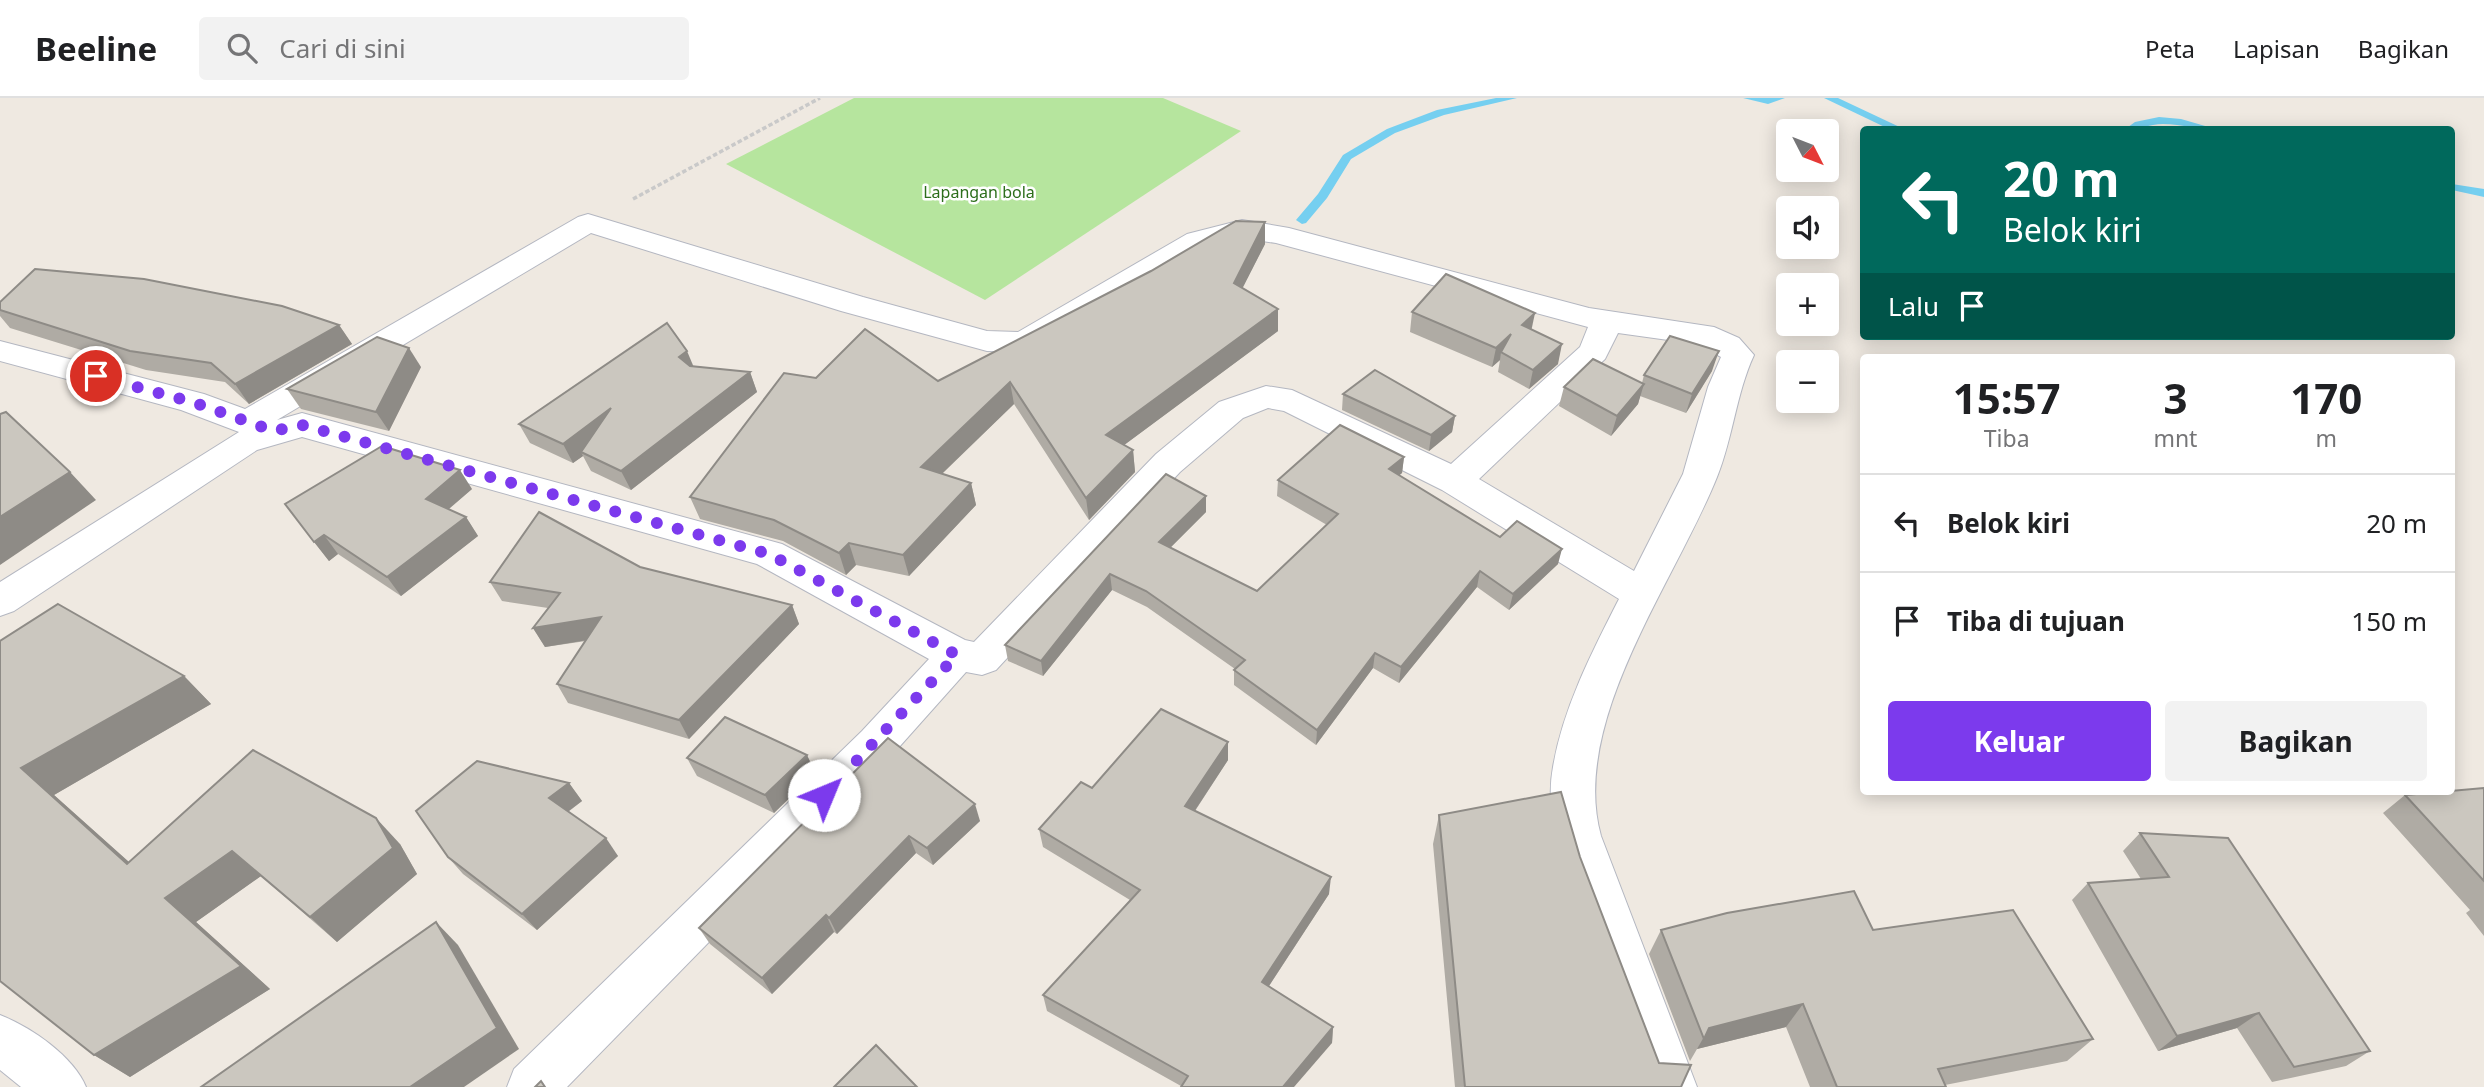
<!DOCTYPE html>
<html lang="id">
<head>
<meta charset="utf-8">
<style>
	:root { --surface:#fff; --page:#f2f2f2; --text:#202124; --muted:#757577; --line:#e0e0e0; --accent:#7c3aed }
	body { margin:0; font-family:"Noto Sans",sans-serif; background:var(--page); color:var(--text); height:100vh; display:flex; flex-direction:column; font-size:26px; white-space:nowrap }
	* { box-sizing:border-box; margin:0 }
	p { font-size:23px; color:var(--muted) }
	.icon { flex:none; width:38px; height:38px; fill:none; stroke:currentColor; stroke-width:2; stroke-linecap:round; stroke-linejoin:round }
	.map { position:relative; flex:1; overflow:hidden }
	.sheet { position:absolute; left:1860px; top:256px; width:595px; height:441px; display:flex; flex-direction:column; background:var(--surface); border-radius:7px; box-shadow:0 4px 18px #0003 }
	.sheet>* { flex:none }
	.banner { position:absolute; left:1860px; top:28px; width:595px; height:214px; border-radius:7px; box-shadow:0 4px 18px #0003; background:#00695c; color:#fff; overflow:hidden }
	.needle { width:46px; rotate:132deg }
	.tools { position:absolute; left:1776px; top:21px; display:grid; gap:14px }
	.tools a { display:grid; place-items:center; width:63px; height:63px; border-radius:7px; background:var(--surface); box-shadow:0 4px 18px #0003; font-size:35px }
	.pin { position:absolute; display:grid; place-items:center; width:60px; height:60px; color:#fff; margin:-30px; border:4px solid #fff; border-radius:50%; box-shadow:0 2px 7px #0007 }
	.me { position:absolute; width:77px; margin:-38px; rotate:45deg; stroke-linejoin:round; filter:drop-shadow(0 0 5px #0008) }
	.turn { display:flex; align-items:center; gap:24px; height:147px; padding:0 28px; font-size:32px }
	.turn .icon { width:91px; height:91px; stroke-width:2.5 }
	.turn b { display:block; font-size:49px; line-height:60px }
	.then { display:flex; align-items:center; height:66px; padding:0 28px; background:#0003; gap:14px; font-size:26px }
	.eta { display:flex; justify-content:space-evenly; align-items:center; height:119px; text-align:center }
	.eta b { font-size:42px; font-weight:700; line-height:49px }
	.primary-button { display:flex; gap:14px; margin-top:auto; padding:14px 28px }
	.primary-button a { flex:1; height:80px; border-radius:7px; background:var(--accent); color:#fff; font-size:28px; font-weight:700; line-height:80px; text-align:center }
	.primary-button a+a { background:var(--page); color:var(--text) }
	ul { padding:0; list-style:none }
	li { display:flex; align-items:center; gap:21px; height:98px; padding:0 28px; border-top:2px solid var(--line) }
	li div { flex:1 }
	li b { display:block; font-size:26px }
	li em { font-style:normal }
	header { display:flex; align-items:center; gap:42px; box-sizing:border-box; height:98px; padding:0 35px; background:var(--surface); border-bottom:2px solid var(--line) }
	header strong { font-size:33px }
	nav { display:flex; gap:38px; margin-inline-start:auto; font-size:24px }
	.search { width:490px; height:63px; background:var(--page); display:flex; align-items:center; gap:18px; box-sizing:border-box; padding:0 24px; border-radius:7px; color:var(--muted); font-size:26px }
	.map>svg:first-child { display:block }
</style>
</head>
<body>
<header>
<strong>Beeline</strong>
<div class="search"><svg class="icon" aria-label="search" viewBox="0 0 24 24"><circle cx="10" cy="10" r="6"/><path d="M15 15l6 6"/></svg>Cari di sini</div>
<nav><a>Peta</a><a>Lapisan</a><a>Bagikan</a></nav>
</header>
<div class="map">
<svg width="2484" height="989" viewBox="0 0 2484 989">
	<rect width="100%" height="100%" fill="#efe9e1"/>
	<polygon fill="#b6e59e" points="854,0 1163,0 1241,33 985,202 726,66"/>
	<g fill="none" stroke-linecap="round" stroke-linejoin="round">
		<g fill="#75cff0" fill-rule="evenodd">
			<polygon points="1496,0 1517,0 1444,17 1395,35 1351,61 1327,100 1306,125 1302,126 1296,122 1318,96 1343,57 1387,31 1437,12"/>
			<polygon points="1743,0 1785,0 1768,6"/>
			<polygon points="1824,0 1838,0 1906,32 1891,32"/>
			<path d="M2159,19l22,2 38,11c-19,0 -37,-6 -56,-6 -14,0 -25,6 -39,6l11,-8z"/>
			<polygon points="2452,86 2484,91 2484,99 2452,92"/>
		</g>
		<defs>
			<g id="minor">
				<path d="M588,116l275,83 124,34 31,1 169,-98 55,-14 47,8 300,80 125,19 25,11 15,17c-18,39 -21,83 -37,122 -41,103 -148,245 -116,359l96,251h-50c-21,-55 -42,-110 -62,-165 -17,-49 -42,-102 -32,-155 10,-59 39,-115 66,-168l-177,-109 -158,-79 -16,-3 -25,10 -63,54 -184,198 -14,5 -16,-3 -74,83 -325,332h-60l7,-18 348,-338 67,-72 -172,-95 -455,-127 -45,13 -243,161 -14,5v-34l239,-150 -58,-22 -181,-49v-20l204,53 41,15 333,-192zM591,135l250,78 146,40 33,1 29,-9 160,-97 33,-8 34,5 312,84 -8,20 -129,117 -159,-74 -26,-4 -47,16 -63,52 -182,188 -9,-2 -183,-96 -480,-131 -25,7zM1618,235l79,11 24,13 -13,30 -25,87 -49,97 -155,-92 126,-120z"/>
				<path d="M0,917c31,12 73,41 86,72h-65l-21,-17z"/>
			</g>
		</defs>
		<use href="#minor" stroke="#b4b7c1" stroke-width="2"/>
		<polyline stroke="#c9c9c9" stroke-width="3.5" stroke-dasharray="4.5 2.5" stroke-linecap="butt" points="633,101 820,0"/>
		<use href="#minor" fill="#fff" fill-rule="evenodd"/>
	</g>
	<g fill="#afaba4">
		<polygon points="1265,124 1265,146 1242,190 1278,233 1124,347 1133,352 1135,374 1089,422 1014,306 942,376 971,385 976,407 909,478 856,467 846,477 783,443 700,421 690,399 816,280 938,283"/>
		<polygon points="0,204 339,227 352,246 249,306 225,284 146,272 10,230 0,218"/>
		<polygon points="1412,214 1531,231 1558,266 1529,291 1498,274 1500,262 1492,269 1410,234"/>
		<polygon points="693,268 750,274 757,294 631,392 591,373 583,358 573,365 530,345 519,326"/>
		<polygon points="421,269 389,333 301,311 287,291"/>
		<polygon points="1712,273 1686,315 1640,298 1638,306 1611,338 1559,308 1564,289 1642,285 1644,277"/>
		<polygon points="1343,296 1455,318 1452,334 1429,353 1342,312"/>
		<polygon points="1404,359 1402,375 1399,377 1500,439 1558,466 1509,512 1477,489 1399,585 1373,570 1316,647 1234,587 1234,572 1235,571 1147,509 1112,492 1043,578 1008,563 1005,547 1206,398 1206,414 1170,450 1257,493 1327,427 1277,398 1278,382"/>
		<polygon points="472,391 449,411 466,419 478,438 401,498 338,456 329,463 285,406"/>
		<polygon points="640,469 792,507 799,526 689,641 568,605 557,586 586,543 545,549 533,530 548,510 502,503 490,484"/>
		<polygon points="0,543 184,578 211,606 54,697 129,764 400,746 417,776 337,844 261,778 196,824 270,891 130,979 94,957"/>
		<polygon points="888,640 980,723 933,767 916,755 837,836 834,834 772,896 710,846 699,830"/>
		<polygon points="1228,644 1228,662 1195,713 1329,796 1269,888 1333,929 1332,945 1181,988 1047,913 1043,897 1130,802 1043,749 1039,731 1092,690"/>
		<polygon points="807,657 815,675 774,715 697,678 687,660"/>
		<polygon points="569,685 582,703 568,714 618,758 537,832 463,776 448,759"/>
		<polygon points="2484,690 2484,838 2466,815 2470,812 2383,715 2405,697"/>
		<polygon points="1439,717 1580,759 1659,965 1681,989 1455,989 1433,746"/>
		<polygon points="2140,735 2370,953 2346,968 2272,984 2237,930 2158,953 2072,802 2088,785 2141,781 2123,753"/>
		<polygon points="1661,832 1873,832 2093,941 2067,963 1945,987 1946,989 1810,989 1786,929 1697,951 1690,963 1649,856"/>
	</g>
	<g fill="#8e8b86">
		<polygon points="1265,124 1265,146 1234,207 1234,185"/>
		<polygon points="1278,211 1278,233 1108,359 1106,337"/>
		<polygon points="1535,215 1531,234 1522,227"/>
		<polygon points="339,227 352,246 249,306 235,286"/>
		<polygon points="1511,236 1501,254 1500,262 1492,269 1496,250"/>
		<polygon points="1562,246 1558,266 1529,291 1533,272"/>
		<polygon points="409,250 421,269 389,333 376,314"/>
		<polygon points="687,253 695,272 679,259"/>
		<polygon points="1719,253 1712,273 1686,315 1692,296"/>
		<polygon points="750,274 757,294 631,392 621,373"/>
		<polygon points="1010,284 1014,306 926,391 921,369"/>
		<polygon points="1644,286 1638,306 1611,338 1617,318"/>
		<polygon points="611,310 581,354 583,358 573,365 563,346"/>
		<polygon points="1455,318 1452,334 1429,353 1431,337"/>
		<polygon points="1133,352 1135,374 1089,422 1086,400"/>
		<polygon points="1404,359 1402,375 1388,387 1389,371"/>
		<polygon points="460,372 472,391 438,420 426,401"/>
		<polygon points="70,374 96,402 0,467 0,419"/>
		<polygon points="971,385 976,407 909,478 903,457"/>
		<polygon points="1206,398 1206,414 1160,460 1159,444"/>
		<polygon points="466,419 478,438 401,498 387,479"/>
		<polygon points="324,437 338,456 329,463 314,444"/>
		<polygon points="849,445 856,467 846,477 839,455"/>
		<polygon points="1562,451 1558,466 1509,512 1513,496"/>
		<polygon points="1480,473 1477,489 1399,585 1401,569"/>
		<polygon points="1110,476 1112,492 1043,578 1041,563"/>
		<polygon points="792,507 799,526 689,641 679,622"/>
		<polygon points="601,519 612,538 545,549 533,530"/>
		<polygon points="1375,555 1373,570 1316,647 1317,632"/>
		<polygon points="184,578 211,606 54,697 159,791 127,766 21,670"/>
		<polygon points="1228,644 1228,662 1186,726 1185,708"/>
		<polygon points="807,657 815,675 774,715 765,697"/>
		<polygon points="569,685 582,703 562,718 549,700"/>
		<polygon points="975,706 980,723 933,767 927,750"/>
		<polygon points="376,720 400,746 417,776 337,844 310,819"/>
		<polygon points="909,738 916,755 837,836 829,820"/>
		<polygon points="606,740 618,758 537,832 522,816"/>
		<polygon points="232,753 261,778 196,824 270,891 130,979 94,957 165,800"/>
		<polygon points="1331,779 1329,796 1261,900 1262,884"/>
		<polygon points="826,817 834,834 772,896 762,880"/>
		<polygon points="436,824 458,847 519,951 464,989 410,989"/>
		<polygon points="1803,906 1786,929 1697,951 1709,930"/>
		<polygon points="2259,915 2237,930 2158,953 2177,938"/>
		<polygon points="1333,929 1332,945 1294,989 1283,989"/>
	</g>
	<g fill="#cbc7bf" stroke="#8e8b86" stroke-width="2">
		<polygon points="1236,123 1265,124 1234,185 1278,211 1106,337 1133,352 1086,400 1010,284 921,369 971,385 903,457 849,445 839,455 774,422 690,399 784,275 816,280 865,231 938,283 1151,173"/>
		<polygon points="35,171 144,181 282,208 339,227 235,286 211,265 130,253 0,212 0,204"/>
		<polygon points="1446,176 1535,215 1522,227 1562,246 1533,272 1501,254 1511,236 1496,250 1412,214"/>
		<polygon points="667,225 687,253 679,259 690,268 750,274 621,373 581,354 611,310 563,346 519,326"/>
		<polygon points="1670,238 1719,253 1692,296 1644,277"/>
		<polygon points="377,239 409,250 376,314 287,291"/>
		<polygon points="1593,261 1644,286 1617,318 1564,289"/>
		<polygon points="1375,272 1455,318 1431,337 1343,296"/>
		<polygon points="6,314 70,374 0,419 0,316"/>
		<polygon points="1340,327 1404,359 1389,371 1500,439 1517,423 1562,451 1513,496 1480,473 1401,569 1375,555 1317,632 1234,572 1245,562 1146,493 1110,476 1041,563 1005,547 1166,376 1206,398 1159,444 1257,493 1338,416 1278,382"/>
		<polygon points="382,348 460,372 426,401 466,419 387,479 324,437 314,444 285,406"/>
		<polygon points="539,414 640,469 792,507 679,622 557,586 601,519 533,530 560,495 490,484"/>
		<polygon points="58,506 184,578 21,670 127,766 253,652 376,720 393,750 310,819 232,753 165,800 241,868 94,957 0,883 0,543"/>
		<polygon points="1161,611 1228,644 1185,708 1331,779 1262,884 1333,929 1283,989 1181,989 1188,978 1043,897 1140,792 1039,731 1081,684 1092,690"/>
		<polygon points="725,619 807,657 765,697 687,660"/>
		<polygon points="888,640 975,706 927,750 909,738 829,820 826,817 762,880 699,830"/>
		<polygon points="477,663 569,685 549,700 606,740 522,816 448,759 416,713"/>
		<polygon points="2484,690 2484,783 2405,697"/>
		<polygon points="1561,694 1580,759 1659,965 1691,967 1681,989 1465,989 1439,717"/>
		<polygon points="2140,735 2228,740 2370,953 2294,969 2259,915 2177,938 2088,785 2169,779"/>
		<polygon points="1854,793 1873,832 2013,812 2093,941 1938,971 1946,989 1837,989 1803,906 1709,930 1704,941 1661,832 1727,815"/>
		<polygon points="436,824 497,930 410,989 201,989"/>
		<polygon points="876,947 917,989 834,989"/>
		<polygon points="541,983 545,989 535,989"/>
	</g>
	<g fill="none" stroke-linecap="round" stroke-linejoin="round">
		<polyline stroke="#7c3aed" stroke-width="12" stroke-dasharray="0 21.6" points="96,278 192,304 274,333 302,327 769,456 957,557 824,697"/>
	</g>
	<g text-anchor="middle" dominant-baseline="central" stroke-width="5" stroke-linejoin="round" paint-order="stroke">
		<g font-size="16" fill="#2c6e1b" stroke="#fff">
			<text x="979" y="94">Lapangan bola</text>
		</g>
	</g>
</svg>
<div class="tools">
<a><svg class="needle" viewBox="-14 -14 28 28"><path d="M0-13l5 13h-10z" fill="#e53935"/><path d="M0 13l5-13h-10z" fill="#757577"/></svg></a>
<a><svg class="icon" aria-label="sound" viewBox="0 0 24 24"><path d="M4 9h4l5-4v14l-5-4H4zM17 9q2 3 0 6"/></svg></a>
<a>+</a>
<a>−</a>
</div>
<div class="pin" style="left:96px;top:278px;background:#d93025"><svg class="icon" aria-label="arrive" viewBox="0 0 24 24"><path d="M6 21V4h12l-3 4 3 4H6"/></svg></div>
<svg class="me" style="left:824px;top:697px" viewBox="-20 -20 40 40"><circle r="19" fill="#fff"/><path d="M0-13L10 11 0 6-10 11z" fill="#7c3aed"/></svg>
<div class="banner">
<div class="turn"><svg class="icon" aria-label="left" viewBox="0 0 24 24"><path d="M17 20v-9H6M10 6l-5 5 5 5"/></svg><div><b>20 m</b>Belok kiri</div></div>
<div class="then">Lalu<svg class="icon" aria-label="arrive" viewBox="0 0 24 24"><path d="M6 21V4h12l-3 4 3 4H6"/></svg></div>
</div>
<section class="sheet">
<div class="eta">
<div><b>15:57</b><p>Tiba</p></div>
<div><b>3</b><p>mnt</p></div>
<div><b>170</b><p>m</p></div>
</div>
<ul>
<li><svg class="icon" aria-label="left" viewBox="0 0 24 24"><path d="M17 20v-9H6M10 6l-5 5 5 5"/></svg><div><b>Belok kiri</b></div><em>20 m</em></li>
<li><svg class="icon" aria-label="arrive" viewBox="0 0 24 24"><path d="M6 21V4h12l-3 4 3 4H6"/></svg><div><b>Tiba di tujuan</b></div><em>150 m</em></li>
</ul>
<div class="primary-button"><a>Keluar</a><a>Bagikan</a></div>
</section>
</div>
</body>
</html>
